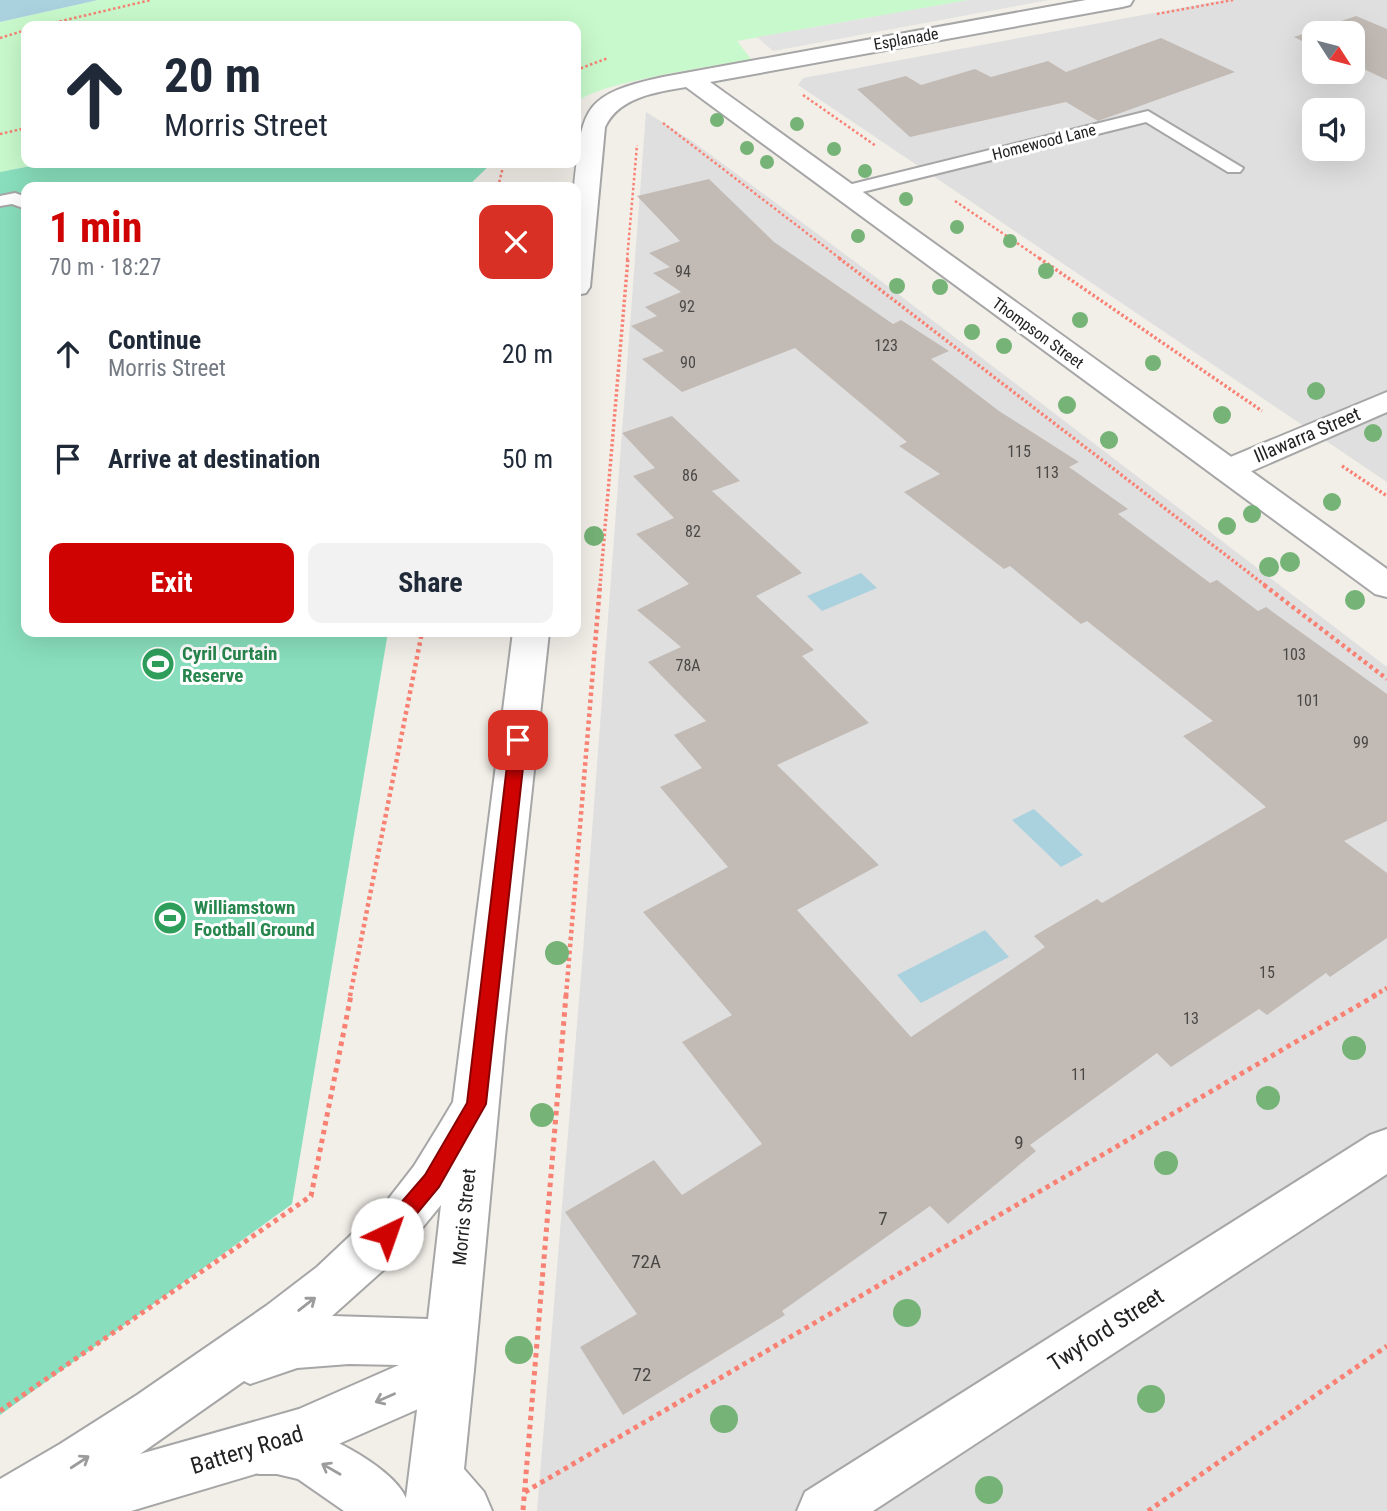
<!DOCTYPE html>
<html lang="en">
<head>
<meta charset="utf-8">
<style>
	:root { --surface:#fff; --page:#f2f2f3; --text:#1f2937; --muted:#747a83; --accent:#d00303 }
	body { margin:0; font-family:"Roboto Condensed",sans-serif; background:var(--page); color:var(--text); height:100vh; display:flex; flex-direction:column; font-size:26px; white-space:nowrap }
	* { box-sizing:border-box; margin:0 }
	p { font-size:23px; color:var(--muted) }
	.icon { flex:none; width:38px; height:38px; fill:none; stroke:currentColor; stroke-width:2; stroke-linecap:round; stroke-linejoin:round }
	.map { position:relative; flex:1; overflow:hidden }
	.details { position:absolute; left:21px; top:182px; width:560px; height:455px; display:flex; flex-direction:column; background:var(--surface); border-radius:14px; box-shadow:0 7px 28px #0002 }
	.details>* { flex:none }
	.hud { position:absolute; left:21px; top:21px; width:560px; height:147px; border-radius:14px; box-shadow:0 7px 28px #0002; background:#fff; color:var(--text); overflow:hidden }
	.needle { width:46px; rotate:126deg }
	.buttons { position:absolute; left:1302px; top:21px; display:grid; gap:14px }
	.buttons a { display:grid; place-items:center; width:63px; height:63px; border-radius:14px; background:var(--surface); box-shadow:0 7px 28px #0002; font-size:35px }
	.pin { position:absolute; display:grid; place-items:center; width:60px; height:60px; color:#fff; margin:-30px; border-radius:14px; box-shadow:0 4px 10px #0006 }
	.me { position:absolute; width:77px; margin:-38px; rotate:42deg; stroke-linejoin:round; filter:drop-shadow(0 0 5px #0008) }
	.turn { display:flex; align-items:center; gap:24px; height:147px; padding:0 28px; font-size:32px }
	.turn .icon { width:91px; height:91px; stroke-width:2.5 }
	.turn b { display:block; font-size:49px; line-height:60px }
	.round { display:grid; place-items:center; flex:none; width:74px; height:74px; border-radius:14px; background:var(--page) }
	.headline { display:flex; align-items:center; justify-content:space-between; height:119px; padding:0 28px }
	h1 { font-size:42px; font-weight:700; line-height:52px; color:var(--accent) }
	.button { display:flex; gap:14px; margin-top:auto; padding:14px 28px }
	.button a { flex:1; height:80px; border-radius:14px; background:var(--accent); color:#fff; font-size:28px; font-weight:700; line-height:80px; text-align:center }
	.button a+a { background:var(--page); color:var(--text) }
	ul { padding:0; list-style:none }
	li { display:flex; align-items:center; gap:21px; height:105px; padding:0 28px }
	li div { flex:1 }
	li b { display:block; font-size:26px }
	li em { font-style:normal }
	.map>svg:first-child { display:block }
</style>
</head>
<body>
<div class="map">
<svg width="1387" height="1511" viewBox="0 0 1387 1511">
	<rect width="100%" height="100%" fill="#f2efe9"/>
	<g fill="#e0dfdf" fill-rule="evenodd">
		<path d="M1224,0h163v482l-589,-397 5,-7zM1314,33h39v39h-39zM1314,110h39v39h-39z"/>
		<polygon points="646,112 692,141 881,281 1387,667 1387,1511 537,1511 583,951"/>
	</g>
	<path fill="#c8f9cc" d="M98,0h871l-232,41 14,18c-34,7 -155,23 -175,44v-77h-550v137h19l-45,9v-150z"/>
	<polygon fill="#89dfbd" points="46,163 492,163 467,187 26,187 26,632 388,632 292,1204 0,1415 0,172"/>
	<polygon fill="#e2e2e2" points="969,0 1049,0 773,51 757,37"/>
	<g fill="#aad2de">
		<polygon points="0,0 98,0 0,22"/>
		<polygon points="861,573 877,588 822,611 807,596"/>
		<polygon points="1034,809 1083,855 1061,867 1012,820"/>
		<polygon points="985,930 1009,957 921,1003 897,975"/>
	</g>
	<g fill="#c2bbb5">
		<polygon points="1356,16 1387,29 1387,80 1353,64 1353,33 1314,33 1314,47 1294,37"/>
		<polygon points="1161,38 1235,72 1098,121 1066,102 910,137 857,89 906,76 921,85 975,69 991,77 1048,61 1066,72"/>
		<polygon points="709,179 774,242 893,324 901,320 949,351 931,359 999,411 1079,462 1069,467 1128,509 1118,514 1210,583 1217,580 1258,611 1266,607 1387,694 1387,821 1344,841 1387,873 1387,938 1330,977 1326,973 1267,1015 1259,1009 1171,1067 1157,1053 1030,1145 1036,1151 948,1224 930,1206 782,1311 785,1315 623,1415 580,1347 637,1314 565,1212 654,1160 682,1195 762,1144 682,1042 732,1015 643,912 728,867 660,787 702,768 674,735 706,721 648,662 681,647 637,610 689,584 636,534 674,518 633,476 655,468 622,433 672,416 740,481 712,491 802,573 756,596 814,650 802,656 869,723 777,765 879,865 797,910 911,1037 1045,947 1034,936 1097,899 1102,903 1266,807 1183,736 1213,721 1087,621 1081,624 1010,566 1004,569 904,492 940,474 899,446 907,442 795,348 682,392 642,359 664,351 631,326 657,316 645,307 681,292 653,273 670,267 649,253 680,241 637,196"/>
	</g>
	<g fill="none" stroke-linecap="round" stroke-linejoin="round">
		<defs>
			<g id="service">
				<polygon points="1148,111 1243,168 1240,172 1228,172 1146,122 842,197 833,192 836,188"/>
				<polygon points="15,193 26,197 26,209 12,204 0,206 0,196"/>
			</g>
			<g id="minor">
				<polygon points="1387,392 1387,412 1238,477 1227,480 1216,477 1211,470 1216,463"/>
				<polygon points="1387,1129 1387,1174 873,1511 797,1511 805,1492 1370,1135"/>
				<path d="M448,1345l18,7 8,18 -10,99 20,23 8,19h-148l-46,-32 -21,-5h-18l-19,-7 -8,-19 8,-19c13,-5 23,-9 37,-7 35,3 115,43 129,76l16,-128 8,-18z"/>
			</g>
			<g id="tertiary">
				<path d="M1086,0h47l-3,5 -8,2 -412,75 677,487v28l-12,-3 -689,-507c-30,5 -67,10 -81,40l-15,160 -4,6 -10,2v-108h-2c9,-78 6,-92 89,-110z"/>
				<path d="M513,632h36l-44,405 -31,333 -8,18 -164,72 -171,51h-131v-32l60,-35 77,-49 129,-89 51,-39 69,-65 28,-36 24,-39 15,-25zM441,1205l-13,114 -96,-3 67,-60zM349,1364l50,1 -100,44 -159,45 104,-73 6,3 47,-16z"/>
			</g>
		</defs>
		<use href="#service" stroke="#a6a6a6" stroke-width="4"/>
		<use href="#minor" stroke="#a6a6a6" stroke-width="4"/>
		<use href="#tertiary" stroke="#a6a6a6" stroke-width="4"/>
		<g stroke="#f88173" stroke-width="2.5" stroke-dasharray="2.5 2.5" stroke-linecap="butt">
			<polyline points="1157,14 1233,0"/>
			<polyline points="40,26 151,0"/>
			<polyline points="0,38 26,30"/>
			<polyline points="576,70 608,58"/>
			<polyline points="803,95 876,146"/>
			<polyline points="663,123 842,260"/>
			<polyline points="0,134 26,128"/>
			<polyline points="498,187 504,163"/>
			<polyline points="955,201 1042,260"/>
			<polyline points="627,260 637,145"/>
		</g>
		<g stroke="#f88173" stroke-width="3.5" stroke-dasharray="2.5 2.5" stroke-linecap="butt">
			<polyline points="839,258 1266,586"/>
			<polyline points="1039,258 1262,411"/>
			<polyline points="1342,466 1387,496"/>
			<polyline points="600,586 628,258"/>
		</g>
		<g stroke="#f88173" stroke-width="4.5" stroke-dasharray="3.5 3.5" stroke-linecap="butt">
			<polyline points="1264,585 1387,679"/>
			<polyline points="350,996 422,632"/>
			<polyline points="566,996 600,585"/>
			<polyline points="1373,996 1387,988"/>
		</g>
		<g stroke="#f88173" stroke-width="5" stroke-dasharray="4.5 4.5" stroke-linecap="butt">
			<polyline points="0,1411 311,1196 351,995"/>
			<polyline points="525,1492 1376,995"/>
			<polyline points="523,1510 566,995"/>
			<polyline points="1148,1511 1387,1346"/>
		</g>
		<use href="#service" fill="#fff" fill-rule="evenodd"/>
		<use href="#minor" fill="#fff" fill-rule="evenodd"/>
		<use href="#tertiary" fill="#fff" fill-rule="evenodd"/>
	</g>
	<g fill="#75b376">
		<circle cx="717" cy="120" r="7"/>
		<circle cx="797" cy="124" r="7"/>
		<circle cx="747" cy="148" r="7"/>
		<circle cx="834" cy="149" r="7"/>
		<circle cx="767" cy="162" r="7"/>
		<circle cx="865" cy="171" r="7"/>
		<circle cx="906" cy="199" r="7"/>
		<circle cx="957" cy="227" r="7"/>
		<circle cx="858" cy="236" r="7"/>
		<circle cx="1010" cy="241" r="7"/>
		<circle cx="1046" cy="271" r="8"/>
		<circle cx="897" cy="286" r="8"/>
		<circle cx="940" cy="287" r="8"/>
		<circle cx="1080" cy="320" r="8"/>
		<circle cx="972" cy="332" r="8"/>
		<circle cx="1004" cy="346" r="8"/>
		<circle cx="1153" cy="363" r="8"/>
		<circle cx="1316" cy="391" r="9"/>
		<circle cx="1067" cy="405" r="9"/>
		<circle cx="1222" cy="415" r="9"/>
		<circle cx="1373" cy="433" r="9"/>
		<circle cx="1109" cy="440" r="9"/>
		<circle cx="1332" cy="502" r="9"/>
		<circle cx="1252" cy="514" r="9"/>
		<circle cx="1227" cy="526" r="9"/>
		<circle cx="594" cy="536" r="10"/>
		<circle cx="1290" cy="562" r="10"/>
		<circle cx="1269" cy="567" r="10"/>
		<circle cx="1355" cy="600" r="10"/>
		<circle cx="557" cy="953" r="12"/>
		<circle cx="1354" cy="1048" r="12"/>
		<circle cx="1268" cy="1098" r="12"/>
		<circle cx="542" cy="1115" r="12"/>
		<circle cx="1166" cy="1163" r="12"/>
		<circle cx="907" cy="1313" r="14"/>
		<circle cx="519" cy="1350" r="14"/>
		<circle cx="1151" cy="1399" r="14"/>
		<circle cx="724" cy="1419" r="14"/>
		<circle cx="989" cy="1490" r="14"/>
	</g>
	<defs><path id="oneway-shaft" d="M-6 0H5M1.5-3L5.5 0L1.5 3" fill="none" stroke-width="1.6" stroke-linecap="round" stroke-linejoin="round" transform="scale(1.75)"/></defs>
	<g stroke="#9c9c9c">
		<use href="#oneway-shaft" transform="translate(307 1304) rotate(-38)"/>
		<use href="#oneway-shaft" transform="translate(385 1398) rotate(156)"/>
		<use href="#oneway-shaft" transform="translate(80 1462) rotate(-33)"/>
		<use href="#oneway-shaft" transform="translate(331 1469) rotate(-150)"/>
	</g>
	<polygon fill="#d00303" stroke="#870202" stroke-width="2" points="518,734 526,740 486,1104 439,1187 395,1240 387,1243 380,1240 377,1234 380,1227 425,1175 467,1103 510,740"/>
	<defs>
		<symbol id="stadium-disc" viewBox="-11 -11 22 22"><circle r="9.5" fill="#2e9e5b" stroke="#fff"/><path d="M0-5a6.5 5 0 1 0 0 10a6.5 5 0 1 0 0-10ZM-3.5-1.8h7v3.6h-7Z" fill="#fff"/></symbol>
	</defs>
	<g fill-rule="evenodd">
		<use href="#stadium-disc" x="139" y="645" width="38" height="38"/>
		<use href="#stadium-disc" x="151" y="899" width="38" height="38"/>
	</g>
	<g text-anchor="middle" dominant-baseline="central" stroke-width="6" stroke-linejoin="round" paint-order="stroke">
		<g font-size="16" fill="#222" stroke="#fff">
			<text transform="translate(906 39) rotate(-10)">Esplanade</text>
			<text transform="translate(1044 142) rotate(-14)">Homewood Lane</text>
			<text transform="translate(1038 333) rotate(36)">Thompson Street</text>
		</g>
		<g font-size="16" fill="#4a4847">
			<text x="683" y="271">94</text>
			<text x="687" y="306">92</text>
			<text x="886" y="345">123</text>
			<text x="688" y="362">90</text>
			<text x="1019" y="451">115</text>
			<text x="1047" y="472">113</text>
			<text x="690" y="475">86</text>
			<text x="693" y="531">82</text>
			<text x="1294" y="654">103</text>
			<text x="688" y="665">78A</text>
			<text x="1308" y="700">101</text>
			<text x="1361" y="742">99</text>
			<text x="1267" y="972">15</text>
			<text x="1191" y="1018">13</text>
			<text x="1079" y="1074">11</text>
		</g>
		<g font-size="19" fill="#222" stroke="#fff">
			<text transform="translate(1307 435) rotate(-23)">Illawarra Street</text>
			<text transform="translate(464 1217) rotate(-84)">Morris Street</text>
		</g>
		<g font-size="19" font-weight="bold" fill="#27864d" stroke="#fff" text-anchor="start">
			<text x="182" y="653">Cyril Curtain<tspan x="182" dy="22">Reserve</tspan></text>
			<text x="194" y="907">Williamstown<tspan x="194" dy="22">Football Ground</tspan></text>
		</g>
		<g font-size="19" fill="#4a4847">
			<text x="1019" y="1142">9</text>
			<text x="883" y="1218">7</text>
			<text x="646" y="1261">72A</text>
			<text x="642" y="1374">72</text>
		</g>
		<g font-size="23" fill="#222" stroke="#fff">
			<text transform="translate(1106 1330) rotate(-33)">Twyford Street</text>
			<text transform="translate(247 1450) rotate(-17)">Battery Road</text>
		</g>
	</g>
</svg>
<div class="buttons">
<a><svg class="needle" viewBox="-14 -14 28 28"><path d="M0-13l5 13h-10z" fill="#e53935"/><path d="M0 13l5-13h-10z" fill="#747a83"/></svg></a>
<a><svg class="icon" aria-label="sound" viewBox="0 0 24 24"><path d="M4 9h4l5-4v14l-5-4H4zM17 9q2 3 0 6"/></svg></a>
</div>
<div class="pin" style="left:518px;top:740px;background:#d93025"><svg class="icon" aria-label="arrive" viewBox="0 0 24 24"><path d="M6 21V4h12l-3 4 3 4H6"/></svg></div>
<svg class="me" style="left:387px;top:1234px" viewBox="-20 -20 40 40"><circle r="19" fill="#fff"/><path d="M0-13L10 11 0 6-10 11z" fill="#d00303"/></svg>
<div class="hud">
<div class="turn"><svg class="icon" aria-label="ahead" viewBox="0 0 24 24"><path d="M12 20V5M6 11l6-6 6 6"/></svg><div><b>20 m</b>Morris Street</div></div>
</div>
<section class="details">
<div class="headline"><div><h1>1 min</h1><p>70 m · 18:27</p></div><a class="round" style="background:#d93025;color:#fff"><svg class="icon" aria-label="close" viewBox="0 0 24 24"><path d="M6 6l12 12M18 6L6 18"/></svg></a></div>
<ul>
<li><svg class="icon" aria-label="ahead" viewBox="0 0 24 24"><path d="M12 20V5M6 11l6-6 6 6"/></svg><div><b>Continue</b><p>Morris Street</p></div><em>20 m</em></li>
<li><svg class="icon" aria-label="arrive" viewBox="0 0 24 24"><path d="M6 21V4h12l-3 4 3 4H6"/></svg><div><b>Arrive at destination</b></div><em>50 m</em></li>
</ul>
<div class="button"><a>Exit</a><a>Share</a></div>
</section>
</div>
</body>
</html>
